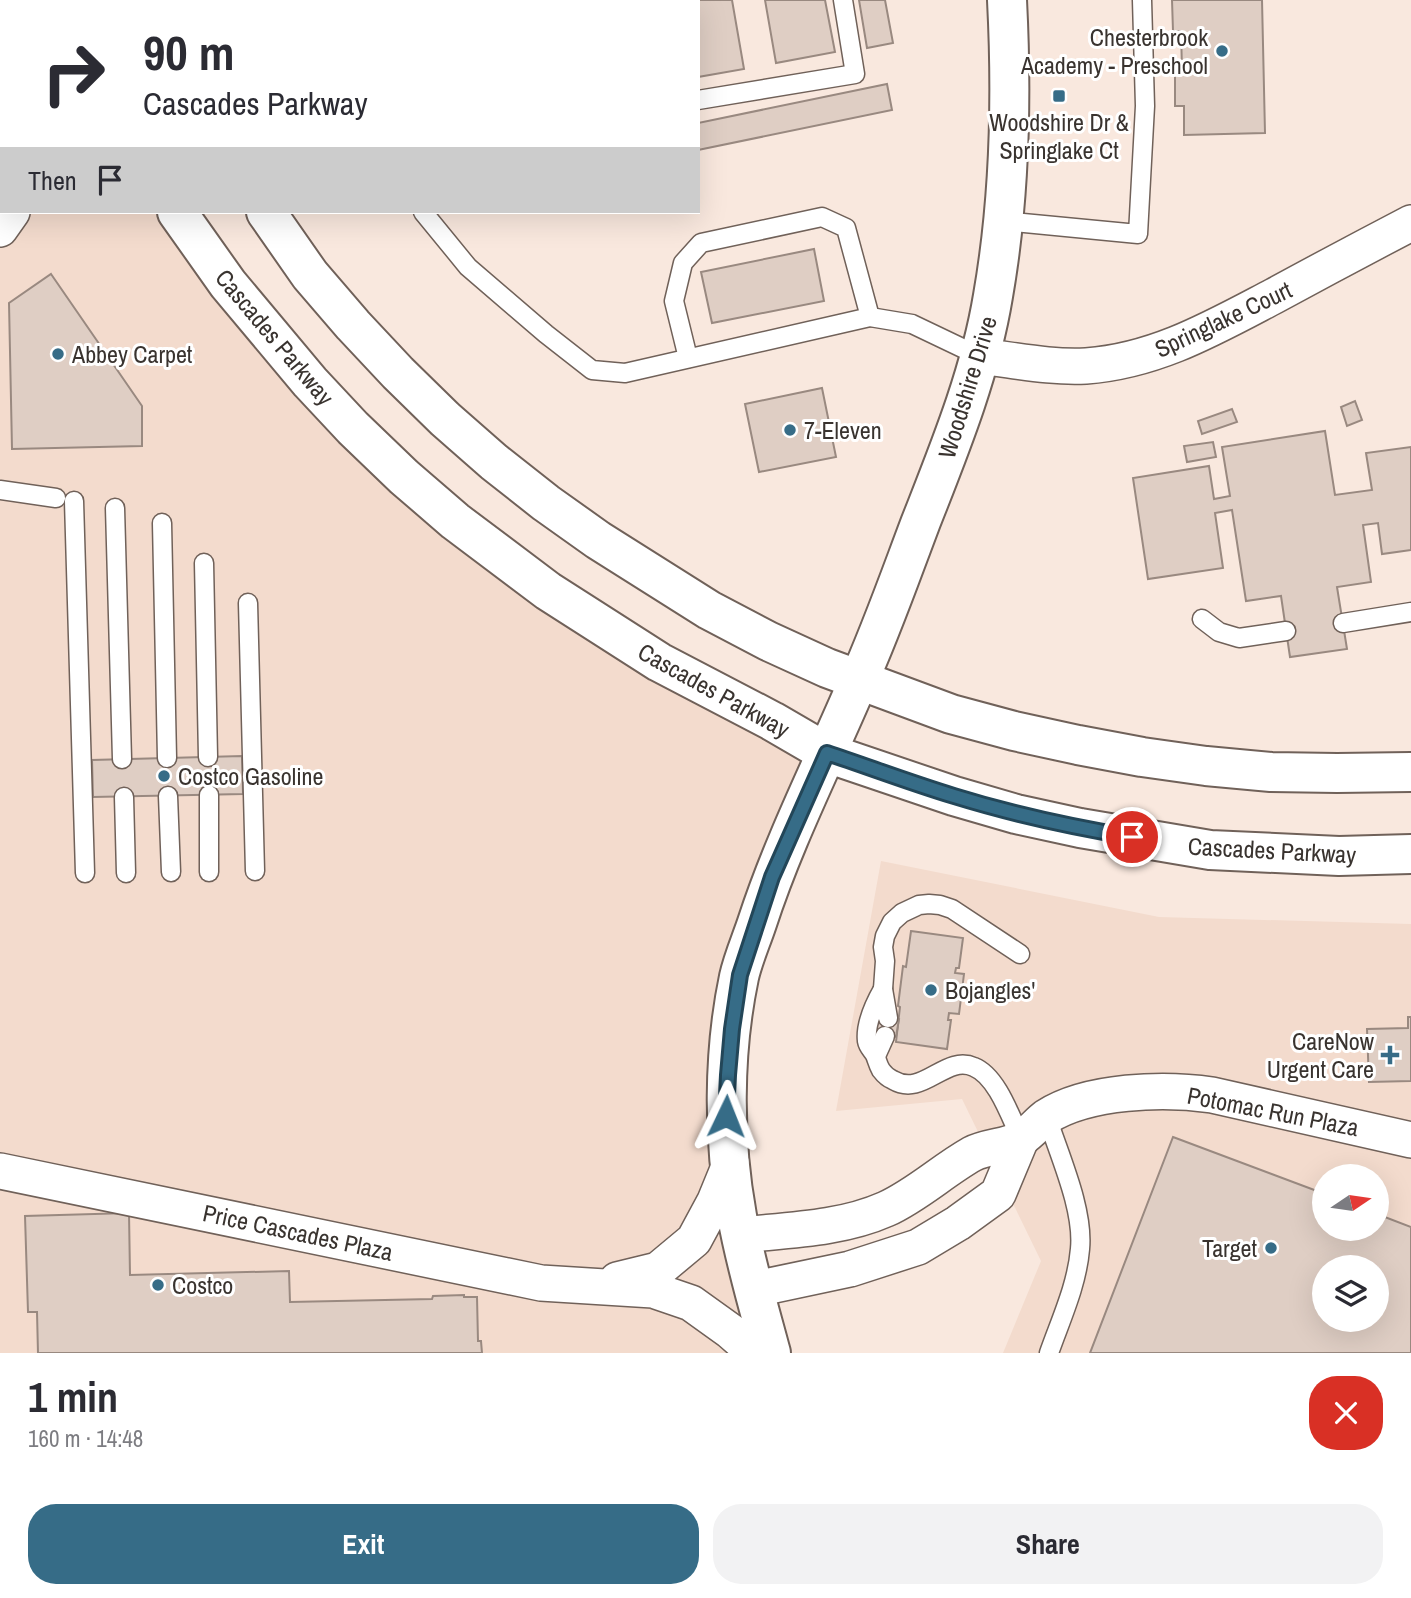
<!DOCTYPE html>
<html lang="en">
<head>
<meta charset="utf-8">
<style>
	:root { --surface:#fff; --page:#f2f2f3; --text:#2b2b33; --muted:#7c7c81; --accent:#366c87 }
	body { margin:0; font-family:"Archivo Narrow",sans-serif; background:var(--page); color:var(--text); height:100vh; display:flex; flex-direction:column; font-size:26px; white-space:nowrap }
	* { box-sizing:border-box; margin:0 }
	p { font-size:23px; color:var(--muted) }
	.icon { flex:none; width:38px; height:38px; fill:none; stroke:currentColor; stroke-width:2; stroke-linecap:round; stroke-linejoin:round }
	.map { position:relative; height:1353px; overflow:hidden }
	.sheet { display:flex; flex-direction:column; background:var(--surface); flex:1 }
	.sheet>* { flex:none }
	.guide { position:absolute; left:0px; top:0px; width:700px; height:214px; box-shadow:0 7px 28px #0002; background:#fff; color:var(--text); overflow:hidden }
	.needle { width:46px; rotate:77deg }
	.fabs { position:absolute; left:1312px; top:1164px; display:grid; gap:14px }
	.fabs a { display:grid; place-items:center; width:77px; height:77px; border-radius:50%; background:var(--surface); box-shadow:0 7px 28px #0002; font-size:35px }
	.pin { position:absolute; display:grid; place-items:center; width:60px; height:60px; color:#fff; margin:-30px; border:4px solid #fff; border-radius:50%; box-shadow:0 2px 7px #0007 }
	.me { position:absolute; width:77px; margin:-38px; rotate:2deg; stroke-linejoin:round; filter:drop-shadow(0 0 5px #0008) }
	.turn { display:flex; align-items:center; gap:24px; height:147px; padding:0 28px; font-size:32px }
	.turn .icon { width:91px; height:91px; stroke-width:2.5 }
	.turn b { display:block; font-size:49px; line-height:60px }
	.then { display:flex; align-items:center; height:66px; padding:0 28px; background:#0003; gap:14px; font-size:26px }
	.round { display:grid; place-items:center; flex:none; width:74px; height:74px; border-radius:28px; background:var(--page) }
	.head { display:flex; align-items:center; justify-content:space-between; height:119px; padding:0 28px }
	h1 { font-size:42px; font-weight:700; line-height:52px }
	.action { display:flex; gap:14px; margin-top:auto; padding:14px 28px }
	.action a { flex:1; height:80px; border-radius:28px; background:var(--accent); color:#fff; font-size:28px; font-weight:700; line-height:80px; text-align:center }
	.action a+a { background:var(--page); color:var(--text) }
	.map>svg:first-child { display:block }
</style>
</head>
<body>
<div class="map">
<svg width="1411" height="1353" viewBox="0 0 1411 1353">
	<rect width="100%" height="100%" fill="#f9e8de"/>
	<g fill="#f3dbcd" fill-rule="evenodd">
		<polygon points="12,212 177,212 404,477 827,753 732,1029 771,1353 0,1353 0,229"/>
		<path d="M881,861l278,56 252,7v429h-408l38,-92 -79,-162 -126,12zM1325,1176h52v52h-52zM1325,1267h52v53h-52z"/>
	</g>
	<g fill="#dfcec4" stroke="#998980" stroke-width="2" fill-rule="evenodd">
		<polygon points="435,0 537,0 537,2 436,2"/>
		<polygon points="670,0 732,0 744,69 698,77 698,2 671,2"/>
		<polygon points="765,0 825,0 835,52 776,63"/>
		<polygon points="859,0 885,0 893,43 867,48"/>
		<polygon points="1172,0 1262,0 1265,133 1184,135 1184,106 1175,106 1175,71 1182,70 1181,31 1173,31"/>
		<polygon points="887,84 892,110 698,150 698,123"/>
		<polygon points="814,249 824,301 712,323 701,272"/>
		<polygon points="51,274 142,406 142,446 12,449 9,303"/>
		<polygon points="822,388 836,457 759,472 745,404"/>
		<polygon points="1355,401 1362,420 1347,426 1341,407"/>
		<polygon points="1232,409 1237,422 1202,434 1198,421"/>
		<polygon points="1325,431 1335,495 1372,490 1366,453 1411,447 1411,550 1382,554 1378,523 1363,525 1371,582 1337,587 1347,649 1290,657 1281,596 1246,601 1232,510 1215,513 1223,568 1148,579 1133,478 1209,466 1214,499 1230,496 1222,447"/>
		<polygon points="1213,442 1216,457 1187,462 1184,446"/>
		<polygon points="242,756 243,794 93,797 92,760"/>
		<polygon points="911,931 963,938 959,968 956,968 955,973 964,974 959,1014 949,1013 948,1020 951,1020 947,1049 896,1042 900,1007 898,1006 903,966 906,967"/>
		<polygon points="875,1016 899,1019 896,1037 873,1034"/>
		<polygon points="1408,1017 1411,1017 1411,1081 1369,1082 1367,1029 1408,1028"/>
		<path d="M1173,1137l152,57v34h52v-14l34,13v126h-321zM1325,1267h52v53h-52z"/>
		<polygon points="129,1213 130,1275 289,1271 290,1302 432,1299 433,1296 464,1295 464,1297 477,1297 478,1341 481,1341 482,1353 38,1353 37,1312 28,1312 25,1216"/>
	</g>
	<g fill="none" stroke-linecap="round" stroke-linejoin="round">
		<defs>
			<g id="service">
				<polyline points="273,0 274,2"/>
				<polyline points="567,0 567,2"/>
				<polyline points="698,100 855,74 843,0"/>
				<polyline points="423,212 468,267 546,334 592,370 625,373 870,317 912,324 979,356"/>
				<polyline points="1003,221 1138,234 1145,106 1142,0"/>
				<polyline points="688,358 674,301 683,263 701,243 822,217 846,228 870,317"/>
				<polyline points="0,490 56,498"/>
				<polyline points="74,501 85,873"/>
				<polyline points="115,508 122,759"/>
				<polyline points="162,523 167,758"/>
				<polyline points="204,563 208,757"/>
				<polyline points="248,603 255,871"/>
				<polyline points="1202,619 1219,632 1239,638 1286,631"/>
				<polyline points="1343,623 1411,612"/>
				<polyline points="209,795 209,872"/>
				<polyline points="168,796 171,872"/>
				<polyline points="124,797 126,873"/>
				<path d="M883,989c-8,14 -18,35 -16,52 1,6 5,9 8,14 2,5 3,10 6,15 3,4 7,8 12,10 30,18 52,-26 81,-13 23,9 37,51 47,72"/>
				<polyline points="888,1018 883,989 885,961 883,947 885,936 892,922 902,913 919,905 929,904 940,905 952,909 1020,954"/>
				<polyline points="876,1056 885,1036"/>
				<path d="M1047,1117c12,38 37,92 33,132 -3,36 -19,70 -31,104"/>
			</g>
			<g id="minor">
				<polyline points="304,2 307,0"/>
				<polyline points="0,229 12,212"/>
				<path d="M979,356c35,4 72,12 107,10 70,-5 127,-38 188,-70 46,-25 91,-49 137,-73"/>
				<polyline points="0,1171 541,1283 653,1290 691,1303 730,1331 755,1353"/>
				<path d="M741,1235c48,-5 100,-6 145,-26 31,-14 56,-38 86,-55 15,-8 35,-7 50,-16 9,-6 16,-15 24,-21 42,-27 118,-29 166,-22l199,45"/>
				<polyline points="617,1280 658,1270 694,1240 715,1201 731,1162"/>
				<polyline points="755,1289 850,1269 918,1247 958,1223 998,1194 1021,1139"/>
			</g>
			<path id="tertiary" d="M771,1353c-12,-45 -26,-91 -34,-137 -14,-76 -14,-163 2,-239 4,-18 12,-36 18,-54 27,-83 67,-161 101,-241 23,-51 42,-105 62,-158 29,-74 60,-149 73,-228 17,-97 19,-198 14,-296"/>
			<g id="secondary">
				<polyline points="27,0 29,2"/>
				<polyline points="116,0 117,2"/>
				<polyline points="177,212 228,284 310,382 353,428 404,477 455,521 548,591 659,662 772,721 827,753 954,796 1016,814 1080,828 1210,850 1339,856 1411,854"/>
				<polyline points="266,212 310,275 353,325 398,373 445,419 494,462 546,503 598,540 709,610 768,641 827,668 951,714 1014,731 1078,745 1142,757 1206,766 1271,772 1337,773 1411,772"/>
			</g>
		</defs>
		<use href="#service" stroke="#706159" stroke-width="21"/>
		<use href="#minor" stroke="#706159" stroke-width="38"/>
		<use href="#tertiary" stroke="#706159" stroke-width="42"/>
		<use href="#secondary" stroke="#706159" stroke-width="42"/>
		<use href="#service" stroke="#fff" stroke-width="18"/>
		<use href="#minor" stroke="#fff" stroke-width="35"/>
		<use href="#tertiary" stroke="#fff" stroke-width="38"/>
		<use href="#secondary" stroke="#fff" stroke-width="38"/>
	</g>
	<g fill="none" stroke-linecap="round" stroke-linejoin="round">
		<defs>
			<path id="route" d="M726,1116l2,-41 4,-46 8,-54 32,-98 55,-124c42,14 84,30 127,43 58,18 118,31 178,41"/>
		</defs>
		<use href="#route" stroke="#234658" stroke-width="18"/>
		<use href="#route" stroke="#366c87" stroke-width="12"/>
	</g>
	<g fill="#366c87" stroke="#fff" stroke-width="2.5">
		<circle cx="1222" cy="51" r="7"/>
		<rect x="1052" y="89" width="14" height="14" rx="3.5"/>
		<circle cx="58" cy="354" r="7"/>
		<circle cx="790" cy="430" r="7"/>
		<circle cx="164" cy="776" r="7"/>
		<circle cx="931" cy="990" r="7"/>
		<path d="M1386.5 1044.5h7v7h7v7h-7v7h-7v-7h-7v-7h7z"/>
		<circle cx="1271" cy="1248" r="7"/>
		<circle cx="158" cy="1285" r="7"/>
	</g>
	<g text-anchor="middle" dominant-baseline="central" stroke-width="6" stroke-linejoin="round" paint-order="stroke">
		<g font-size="24" fill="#39332f" stroke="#fff" text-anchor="start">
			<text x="1208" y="37" text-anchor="end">Chesterbrook<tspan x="1208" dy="28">Academy - Preschool</tspan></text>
			<text x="1059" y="122" text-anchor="middle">Woodshire Dr &amp;<tspan x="1059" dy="28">Springlake Ct</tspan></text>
			<text x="72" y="354">Abbey Carpet</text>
			<text x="804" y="430">7-Eleven</text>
			<text x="178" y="776">Costco Gasoline</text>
			<text x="945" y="990">Bojangles'</text>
			<text x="1374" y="1041" text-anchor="end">CareNow<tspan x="1374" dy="28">Urgent Care</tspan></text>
			<text x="1257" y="1248" text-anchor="end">Target</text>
			<text x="172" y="1285">Costco</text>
		</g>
		<g font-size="24" fill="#39332f" stroke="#fff">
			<text transform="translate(1223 319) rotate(-25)">Springlake Court</text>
			<text transform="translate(275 337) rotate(50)">Cascades Parkway</text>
			<text transform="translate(967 387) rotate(-73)">Woodshire Drive</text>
			<text transform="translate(714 690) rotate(29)">Cascades Parkway</text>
			<text transform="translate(1272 850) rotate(3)">Cascades Parkway</text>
			<text transform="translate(1273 1111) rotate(11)">Potomac Run Plaza</text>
			<text transform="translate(298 1232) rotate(12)">Price Cascades Plaza</text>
		</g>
	</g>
</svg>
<div class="fabs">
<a><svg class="needle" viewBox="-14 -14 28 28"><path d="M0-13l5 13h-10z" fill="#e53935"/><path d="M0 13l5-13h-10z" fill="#7c7c81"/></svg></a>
<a><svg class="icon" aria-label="layers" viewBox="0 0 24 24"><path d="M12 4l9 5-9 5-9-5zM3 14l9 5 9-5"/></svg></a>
</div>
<div class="pin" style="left:1132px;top:837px;background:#d93025"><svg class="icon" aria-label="arrive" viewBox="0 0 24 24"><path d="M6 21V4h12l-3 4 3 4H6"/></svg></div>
<svg class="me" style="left:726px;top:1116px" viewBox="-20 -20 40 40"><path d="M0-17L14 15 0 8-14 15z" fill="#366c87" stroke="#fff" stroke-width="4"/></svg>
<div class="guide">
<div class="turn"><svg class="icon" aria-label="right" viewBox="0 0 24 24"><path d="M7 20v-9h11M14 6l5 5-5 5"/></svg><div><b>90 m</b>Cascades Parkway</div></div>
<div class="then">Then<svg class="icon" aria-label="arrive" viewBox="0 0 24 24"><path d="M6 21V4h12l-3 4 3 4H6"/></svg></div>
</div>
</div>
<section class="sheet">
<div class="head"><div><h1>1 min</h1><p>160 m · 14:48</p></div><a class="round" style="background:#d93025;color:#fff"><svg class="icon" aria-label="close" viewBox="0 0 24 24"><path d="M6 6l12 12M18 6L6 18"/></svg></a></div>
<div class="action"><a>Exit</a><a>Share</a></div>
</section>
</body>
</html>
